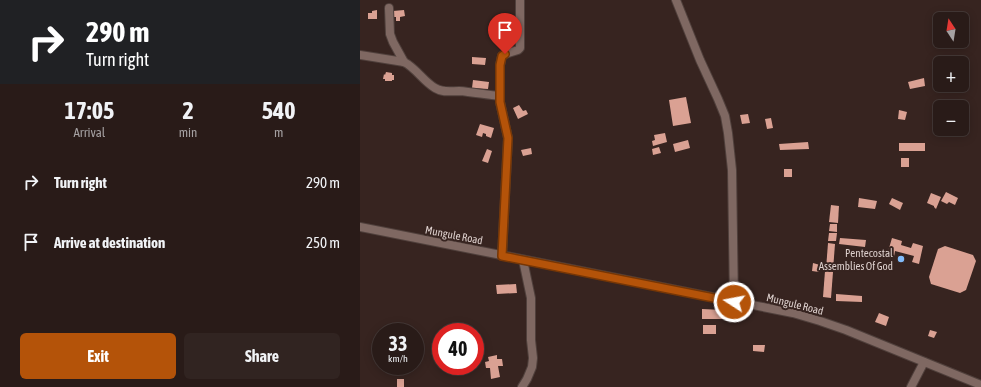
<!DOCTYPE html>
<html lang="en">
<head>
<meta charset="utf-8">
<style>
	:root { --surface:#291b18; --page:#312421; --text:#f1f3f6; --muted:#a5a1a2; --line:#453937; --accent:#b45309 }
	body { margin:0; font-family:"Asap Condensed",sans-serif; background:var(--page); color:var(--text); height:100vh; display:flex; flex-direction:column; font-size:15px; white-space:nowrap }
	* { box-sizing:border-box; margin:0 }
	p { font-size:13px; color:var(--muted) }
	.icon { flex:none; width:22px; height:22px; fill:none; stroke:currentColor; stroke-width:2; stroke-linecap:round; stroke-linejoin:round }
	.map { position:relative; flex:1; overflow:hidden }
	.details { display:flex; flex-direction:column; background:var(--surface); width:360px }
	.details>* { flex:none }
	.hud { background:#202124; color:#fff; overflow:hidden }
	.needle { width:26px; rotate:348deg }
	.buttons { position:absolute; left:573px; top:12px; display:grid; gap:8px }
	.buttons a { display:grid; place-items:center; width:36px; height:36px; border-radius:6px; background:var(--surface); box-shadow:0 2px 10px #0003,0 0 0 1px var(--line); font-size:20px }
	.speed { position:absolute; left:12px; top:323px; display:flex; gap:8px; font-size:20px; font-weight:700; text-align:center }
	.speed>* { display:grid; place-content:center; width:52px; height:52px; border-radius:50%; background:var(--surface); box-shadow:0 2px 10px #0003,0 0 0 1px var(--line); line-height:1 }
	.speed small { font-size:10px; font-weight:400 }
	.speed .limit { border:6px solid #d22; background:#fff; color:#111 }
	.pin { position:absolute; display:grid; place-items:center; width:34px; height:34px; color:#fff; margin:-41px -17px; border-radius:50% 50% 50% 0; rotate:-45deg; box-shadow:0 0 4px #0007 }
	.pin .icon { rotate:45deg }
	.me { position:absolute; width:44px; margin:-22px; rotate:281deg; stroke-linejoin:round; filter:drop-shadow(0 0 3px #0008) }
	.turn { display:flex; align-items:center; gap:14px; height:84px; padding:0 20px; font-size:18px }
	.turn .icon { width:52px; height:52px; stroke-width:2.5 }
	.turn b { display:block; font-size:28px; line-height:34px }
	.eta { display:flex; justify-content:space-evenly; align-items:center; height:68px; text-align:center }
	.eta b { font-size:24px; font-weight:700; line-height:28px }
	.primary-button { display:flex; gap:8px; margin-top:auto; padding:8px 20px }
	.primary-button a { flex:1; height:46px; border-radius:6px; background:var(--accent); color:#fff; font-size:16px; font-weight:700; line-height:46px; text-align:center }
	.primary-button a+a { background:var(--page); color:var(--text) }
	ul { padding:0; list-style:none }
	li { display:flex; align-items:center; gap:12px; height:60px; padding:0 20px }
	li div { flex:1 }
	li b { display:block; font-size:15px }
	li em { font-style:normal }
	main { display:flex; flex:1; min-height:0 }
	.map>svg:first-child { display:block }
</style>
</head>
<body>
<main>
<section class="details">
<div class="hud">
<div class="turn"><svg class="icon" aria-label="right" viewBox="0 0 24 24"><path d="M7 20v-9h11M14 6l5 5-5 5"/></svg><div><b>290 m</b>Turn right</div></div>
</div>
<div class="eta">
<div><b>17:05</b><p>Arrival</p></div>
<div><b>2</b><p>min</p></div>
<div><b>540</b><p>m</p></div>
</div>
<ul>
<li><svg class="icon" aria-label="right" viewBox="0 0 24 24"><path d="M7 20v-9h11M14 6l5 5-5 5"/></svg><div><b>Turn right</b></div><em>290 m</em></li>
<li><svg class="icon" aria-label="arrive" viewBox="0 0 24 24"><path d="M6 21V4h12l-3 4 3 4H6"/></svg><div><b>Arrive at destination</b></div><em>250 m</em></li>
</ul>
<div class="primary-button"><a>Exit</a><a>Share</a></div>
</section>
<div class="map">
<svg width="621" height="387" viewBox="0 0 621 387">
	<rect width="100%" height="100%" fill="#372420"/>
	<g fill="#daa193">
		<polygon points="17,10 17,19 8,19 8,13 12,13 12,11"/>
		<polygon points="44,10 45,16 40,17 40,21 36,21 36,17 34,17 33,11"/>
		<polygon points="137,21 144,21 145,39 137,40"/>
		<polygon points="112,57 126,58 125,65 112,64"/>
		<polygon points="26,72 32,73 32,75 34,75 34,80 32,80 32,81 25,81 25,79 23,79 24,74 25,75"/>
		<polygon points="564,78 565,86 550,89 548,82"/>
		<polygon points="113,80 129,82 128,89 112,88"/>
		<polygon points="326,97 331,123 313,126 309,100"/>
		<polygon points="159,105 163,111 166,110 168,114 158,119 153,108"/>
		<polygon points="539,110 547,112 545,120 538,119"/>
		<polygon points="388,114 390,123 382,124 380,115"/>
		<polygon points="411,118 413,128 407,129 405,119"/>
		<polygon points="120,124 134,128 131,138 126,136 126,134 123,133 122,137 116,135"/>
		<polygon points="305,133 307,142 293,146 292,141 295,140 294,135"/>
		<polygon points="328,140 330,148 315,152 313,144"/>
		<polygon points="448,142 449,149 420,150 419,144"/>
		<rect x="539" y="143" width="26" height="8"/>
		<polygon points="299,147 301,153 293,155 292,149"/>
		<polygon points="171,148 172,154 163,156 161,150"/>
		<polygon points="127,149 132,151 128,163 122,161"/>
		<rect x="541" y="158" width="8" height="9"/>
		<rect x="424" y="169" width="8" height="8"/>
		<polygon points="586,192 598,198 595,205 589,202 587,204 581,201"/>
		<polygon points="571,193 581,197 576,209 574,207 574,206 567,203"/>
		<polygon points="499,198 517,201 515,209 498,207"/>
		<polygon points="532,198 543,203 540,210 529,204"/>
		<polygon points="471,205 479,206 478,223 469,222"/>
		<polygon points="470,224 477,224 477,232 469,231"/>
		<polygon points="469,233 477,233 476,241 468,241"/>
		<polygon points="480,238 506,240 505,247 479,244"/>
		<polygon points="532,238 542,241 541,245 551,248 553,243 563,246 559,264 552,262 554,256 535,251 534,257 527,255"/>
		<polygon points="468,243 475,244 473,270 466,269"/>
		<polygon points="585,246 613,255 616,261 606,290 600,293 571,284 569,277 578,249"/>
		<polygon points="453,263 460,265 459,272 452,271"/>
		<polygon points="465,271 473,272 471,298 463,297"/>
		<polygon points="156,284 157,293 137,294 136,285"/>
		<polygon points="476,294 502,296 502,302 476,301"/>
		<polygon points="342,309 363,310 363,319 342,319"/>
		<polygon points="519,313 529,317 526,326 515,322"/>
		<rect x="343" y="325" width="13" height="9"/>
		<polygon points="570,330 577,332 574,338 568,336"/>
		<polygon points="393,345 405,345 404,352 393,351"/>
		<polygon points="137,355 137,359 142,359 143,366 138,366 140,377 131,379 130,368 126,368 125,362 129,361 128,357"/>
		<rect x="37" y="379" width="7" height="8"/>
	</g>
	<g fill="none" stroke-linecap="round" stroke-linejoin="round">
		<defs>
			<g id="minor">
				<polyline points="316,0 340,60 358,99 365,116 368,133 372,170 374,302"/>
				<polyline points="29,8 30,34 33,42 44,62"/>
				<path d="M0,55l44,7c12,6 19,19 31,26 8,5 16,3 24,3 14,1 28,4 41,5"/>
				<polyline points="0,227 433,313 460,321 486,330 621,385"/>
				<polyline points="142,256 148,138 140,102 140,65 142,56 145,54 158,50 160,48 160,0"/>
				<polyline points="162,387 167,379 172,367 173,358 171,340 171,298 163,260"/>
				<polyline points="551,387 564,362"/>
			</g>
		</defs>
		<use href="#minor" stroke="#50403c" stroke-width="10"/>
		<use href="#minor" stroke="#7f6862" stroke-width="8"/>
	</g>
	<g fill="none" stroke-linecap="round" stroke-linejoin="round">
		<defs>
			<polyline id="route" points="145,54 142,56 140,65 140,102 148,138 142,256 374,302"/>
		</defs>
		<use href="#route" stroke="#753606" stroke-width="10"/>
		<use href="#route" stroke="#b45309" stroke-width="7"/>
	</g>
	<circle fill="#82bcfa" stroke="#372420" stroke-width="1.5" cx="541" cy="259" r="4"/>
	<g text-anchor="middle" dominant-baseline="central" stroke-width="4" stroke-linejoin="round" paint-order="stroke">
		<g font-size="11" fill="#ded1ce" stroke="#372420">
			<text transform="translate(94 235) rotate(11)">Mungule Road</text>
			<text transform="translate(435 304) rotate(14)">Mungule Road</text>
		</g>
		<g font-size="11" fill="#ded1ce" stroke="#372420" text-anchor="end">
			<text x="533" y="253">Pentecostal<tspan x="533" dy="13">Assemblies Of God</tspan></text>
		</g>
	</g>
</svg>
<div class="buttons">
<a><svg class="needle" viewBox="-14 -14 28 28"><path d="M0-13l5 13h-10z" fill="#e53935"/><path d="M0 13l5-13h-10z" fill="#a5a1a2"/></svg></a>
<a>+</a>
<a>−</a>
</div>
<div class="speed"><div>33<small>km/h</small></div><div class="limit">40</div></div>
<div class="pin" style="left:145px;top:54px;background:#d93025"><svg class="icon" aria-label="arrive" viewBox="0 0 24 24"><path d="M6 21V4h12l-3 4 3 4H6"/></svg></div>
<svg class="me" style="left:374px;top:302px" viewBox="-20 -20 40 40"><circle r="17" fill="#b45309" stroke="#fff" stroke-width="3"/><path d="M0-11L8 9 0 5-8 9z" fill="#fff"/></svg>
</div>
</main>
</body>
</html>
